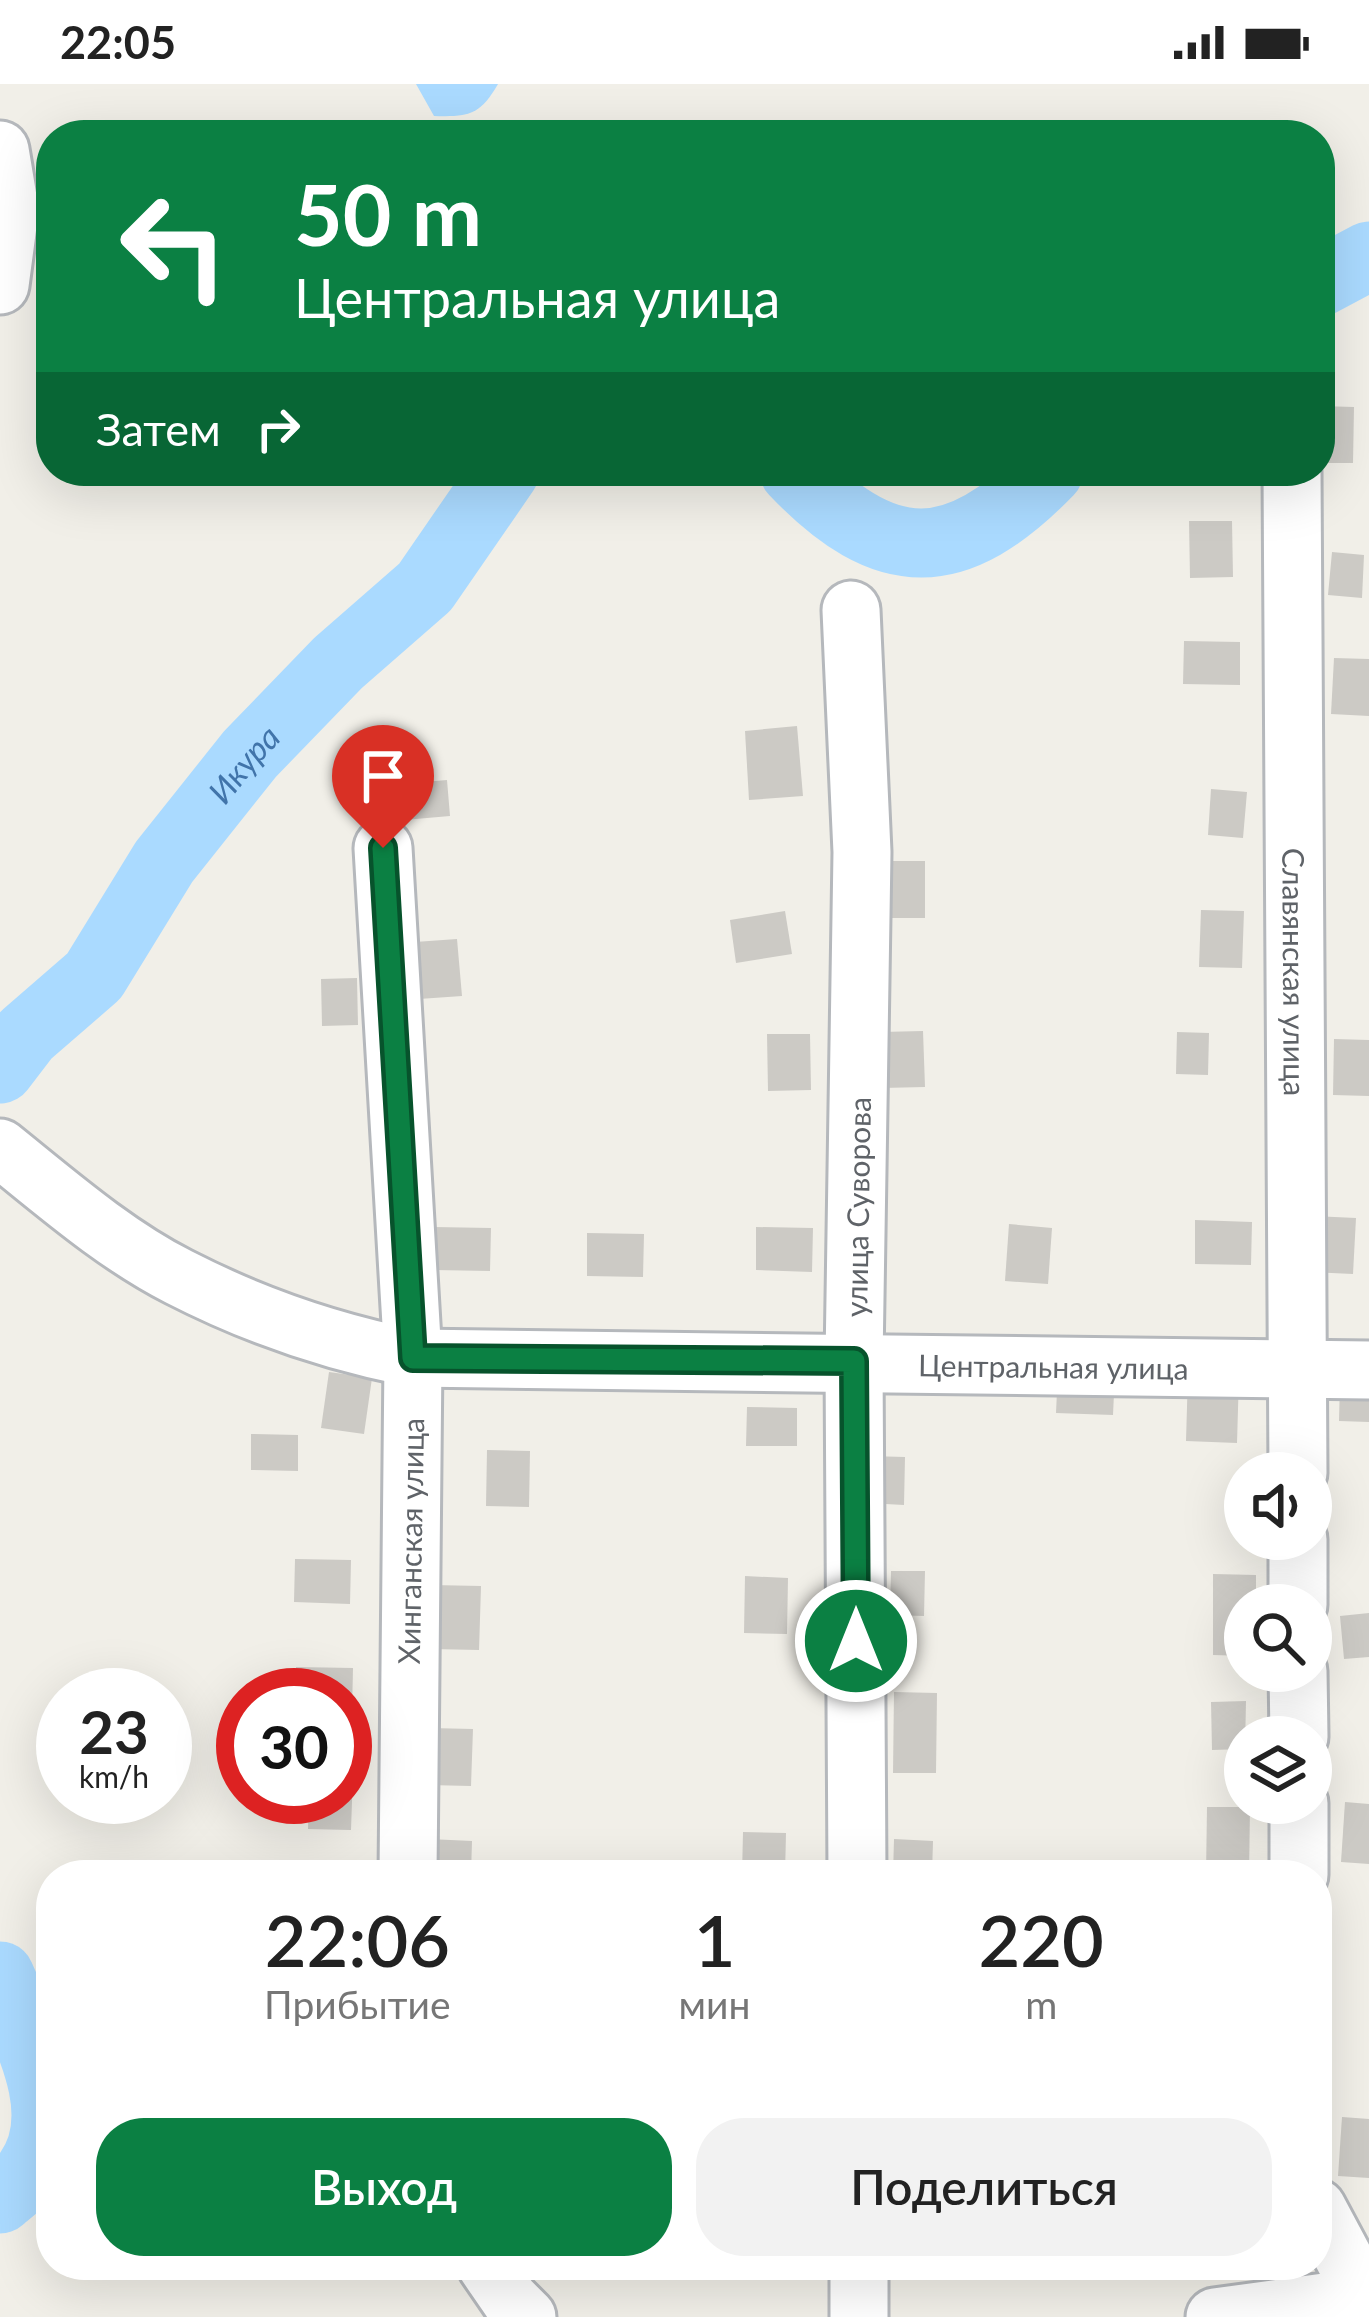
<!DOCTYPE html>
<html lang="ru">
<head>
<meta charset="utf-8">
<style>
	:root { --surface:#fff; --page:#f2f2f2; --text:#222; --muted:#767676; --accent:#0b8043 }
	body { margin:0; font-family:Lato,sans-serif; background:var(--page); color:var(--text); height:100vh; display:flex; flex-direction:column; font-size:45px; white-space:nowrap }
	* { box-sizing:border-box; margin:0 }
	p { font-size:39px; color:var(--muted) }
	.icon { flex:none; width:66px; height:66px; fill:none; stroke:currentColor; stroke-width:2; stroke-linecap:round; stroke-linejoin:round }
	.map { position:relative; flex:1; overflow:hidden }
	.sheet { position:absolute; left:36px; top:1776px; width:1296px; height:420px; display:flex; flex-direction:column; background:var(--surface); border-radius:48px; box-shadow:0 12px 48px #0002 }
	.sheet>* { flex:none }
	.hud { position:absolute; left:36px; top:36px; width:1299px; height:366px; border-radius:48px; box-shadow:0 12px 48px #0002; background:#0b8043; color:#fff; overflow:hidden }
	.tools { position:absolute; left:1224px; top:1368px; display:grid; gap:24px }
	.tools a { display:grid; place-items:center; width:108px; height:108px; border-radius:50%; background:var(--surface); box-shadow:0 12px 48px #0002; font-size:60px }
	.speed { position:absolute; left:36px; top:1584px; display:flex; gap:24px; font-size:60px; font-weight:700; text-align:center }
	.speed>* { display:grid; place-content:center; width:156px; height:156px; border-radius:50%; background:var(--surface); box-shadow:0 12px 48px #0002; line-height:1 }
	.speed small { font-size:30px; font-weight:400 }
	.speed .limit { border:18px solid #d22; background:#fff; color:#111 }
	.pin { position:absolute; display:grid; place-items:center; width:102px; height:102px; color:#fff; margin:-123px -51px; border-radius:50% 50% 50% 0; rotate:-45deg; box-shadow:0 0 12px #0007 }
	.pin .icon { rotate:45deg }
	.me { position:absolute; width:132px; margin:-66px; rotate:0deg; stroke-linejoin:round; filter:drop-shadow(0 0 9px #0008) }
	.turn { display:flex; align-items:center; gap:42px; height:252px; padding:0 60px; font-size:54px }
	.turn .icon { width:156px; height:156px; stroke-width:2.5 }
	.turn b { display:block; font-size:84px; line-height:102px }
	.then { display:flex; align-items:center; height:114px; padding:0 60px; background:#0003; gap:24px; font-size:45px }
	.eta { display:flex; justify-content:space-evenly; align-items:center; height:204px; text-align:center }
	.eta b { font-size:72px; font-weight:600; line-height:84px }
	.primary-button { display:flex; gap:24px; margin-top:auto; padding:24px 60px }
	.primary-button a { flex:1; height:138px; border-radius:48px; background:var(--accent); color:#fff; font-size:48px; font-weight:600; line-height:138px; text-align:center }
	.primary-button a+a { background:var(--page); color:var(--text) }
	.status { display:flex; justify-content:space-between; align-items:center; height:84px; padding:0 60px; background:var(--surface); direction:ltr }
	.status svg { height:33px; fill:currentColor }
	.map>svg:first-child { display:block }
</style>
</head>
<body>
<div class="status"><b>22:05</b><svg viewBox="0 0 49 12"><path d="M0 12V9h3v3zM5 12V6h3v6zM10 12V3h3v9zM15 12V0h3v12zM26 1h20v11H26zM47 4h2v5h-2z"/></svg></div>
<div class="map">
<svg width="1369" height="2233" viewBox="0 0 1369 2233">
	<rect width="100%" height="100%" fill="#f1efe8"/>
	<path fill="#aadaff" d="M416,0h82c-18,31 -29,33 -64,32z"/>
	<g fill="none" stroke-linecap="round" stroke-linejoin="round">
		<g stroke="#aadaff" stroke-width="69">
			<polyline points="1320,198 1369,172"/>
			<path d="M794,387c92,97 163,95 255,0"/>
			<path id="s1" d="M0,985l26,-34 68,-59 70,-114 86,-108 88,-91 87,-76 80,-116"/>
			<path d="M0,1892c25,57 72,138 28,197 -7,10 -19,18 -28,26"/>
		</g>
	</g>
	<g fill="#cccac5">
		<polygon points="1320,322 1354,323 1353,379 1320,379"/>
		<polygon points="1189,437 1232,437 1233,493 1190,494"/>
		<polygon points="1332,468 1364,471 1362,514 1328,511"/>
		<polygon points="1184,557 1240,558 1240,601 1183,600"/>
		<polygon points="1334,574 1369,575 1369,632 1331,630"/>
		<polygon points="797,642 803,712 749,716 745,647"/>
		<polygon points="447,696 450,732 404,736 400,700"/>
		<polygon points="1211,705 1247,708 1243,754 1208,751"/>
		<rect x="882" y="777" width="43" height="57"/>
		<polygon points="1201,826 1244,827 1242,884 1199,883"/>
		<polygon points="785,827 792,870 736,879 730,836"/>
		<polygon points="457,855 462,912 419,915 415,858"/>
		<polygon points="357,894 358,941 322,942 321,895"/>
		<polygon points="923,947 925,1003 882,1004 881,948"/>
		<polygon points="1177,948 1209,949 1208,991 1176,990"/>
		<polygon points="767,950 810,950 811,1006 768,1007"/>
		<polygon points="1334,955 1369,956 1369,1012 1333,1011"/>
		<polygon points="1313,1132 1356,1134 1353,1190 1310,1188"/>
		<polygon points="1195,1136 1252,1138 1251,1181 1195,1180"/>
		<polygon points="1009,1140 1052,1144 1048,1200 1005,1197"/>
		<polygon points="434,1143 491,1144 490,1187 434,1186"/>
		<polygon points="756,1143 813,1144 812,1188 756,1186"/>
		<polygon points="587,1149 644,1150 643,1193 587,1192"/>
		<polygon points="1058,1286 1115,1288 1113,1331 1056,1329"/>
		<polygon points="329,1288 372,1294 364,1350 321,1344"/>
		<polygon points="1188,1289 1239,1291 1237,1359 1186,1357"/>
		<polygon points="1340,1298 1369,1298 1369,1338 1339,1337"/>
		<polygon points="747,1323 797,1324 797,1362 746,1362"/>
		<polygon points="251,1350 298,1351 298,1387 251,1386"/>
		<polygon points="487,1366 530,1367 529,1423 486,1422"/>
		<polygon points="869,1372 905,1373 904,1421 867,1419"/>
		<polygon points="295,1475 351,1476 350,1520 294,1518"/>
		<polygon points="891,1487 925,1487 924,1532 890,1531"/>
		<polygon points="1213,1490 1256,1491 1256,1521 1245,1521 1245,1572 1213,1571"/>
		<polygon points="745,1492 788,1494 787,1550 744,1549"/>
		<polygon points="432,1501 481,1502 479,1566 431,1565"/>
		<polygon points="1369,1529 1369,1573 1344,1575 1340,1532"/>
		<polygon points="296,1583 353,1584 352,1628 345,1627 345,1611 296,1611"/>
		<polygon points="894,1608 937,1609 936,1689 893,1689"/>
		<polygon points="1246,1617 1245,1665 1212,1666 1211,1618"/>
		<polygon points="430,1644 473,1645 471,1702 428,1701"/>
		<polygon points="345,1689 353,1689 351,1746 308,1745 309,1713 345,1713"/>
		<polygon points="1345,1718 1369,1720 1369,1780 1341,1778"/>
		<polygon points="1207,1723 1250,1723 1249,1791 1206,1791"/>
		<polygon points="743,1748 786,1749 785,1791 742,1791"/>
		<polygon points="429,1755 472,1757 471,1791 428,1791"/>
		<polygon points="894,1755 933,1757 932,1791 893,1791"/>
		<polygon points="1342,2033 1369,2035 1369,2094 1338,2092"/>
	</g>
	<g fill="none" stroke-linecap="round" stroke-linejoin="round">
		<defs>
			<g id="minor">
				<polyline points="0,66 10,126 0,201"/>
				<path id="s2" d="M1292,387l6,1002"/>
				<polyline points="851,526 862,768 854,1277 857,1791"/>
				<polyline points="383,764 413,1274 408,1791"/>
				<path id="s3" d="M0,1064c56,45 114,96 179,129 74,38 152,65 234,81l956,12"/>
				<polyline points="1298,1455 1298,1521"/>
				<polyline points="1298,1587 1299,1653"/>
				<polyline points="1299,1719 1299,1791"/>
				<polyline points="1317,2124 1364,2212"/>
				<polyline points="486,2181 510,2216 527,2233"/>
				<polyline points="859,2181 859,2233"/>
				<polyline points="1215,2233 1369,2212"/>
			</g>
		</defs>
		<use href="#minor" stroke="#b5b8bc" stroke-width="63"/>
		<use href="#minor" stroke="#fff" stroke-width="57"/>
	</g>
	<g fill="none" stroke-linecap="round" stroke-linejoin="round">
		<defs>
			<polyline id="route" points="383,764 413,1274 854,1277 856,1557"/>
		</defs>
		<use href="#route" stroke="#07532c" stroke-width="30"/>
		<use href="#route" stroke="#0b8043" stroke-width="21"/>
	</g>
	<g text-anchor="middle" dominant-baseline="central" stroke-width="12" stroke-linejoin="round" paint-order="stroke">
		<g font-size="30" fill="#5f6368" stroke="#fff">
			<text stroke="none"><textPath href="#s2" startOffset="501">Славянская улица</textPath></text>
			<text transform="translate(857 1123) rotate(-89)">улица Суворова</text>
			<text stroke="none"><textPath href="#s3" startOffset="1110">Центральная улица</textPath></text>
			<text transform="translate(410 1457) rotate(-89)">Хинганская улица</text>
		</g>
		<g font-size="33" font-style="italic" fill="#4174aa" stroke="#fff">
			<text stroke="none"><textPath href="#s1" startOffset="393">Икура</textPath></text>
		</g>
	</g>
</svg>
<div class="tools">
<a><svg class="icon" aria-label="sound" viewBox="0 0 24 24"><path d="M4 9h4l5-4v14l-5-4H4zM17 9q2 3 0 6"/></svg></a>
<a><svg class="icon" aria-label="search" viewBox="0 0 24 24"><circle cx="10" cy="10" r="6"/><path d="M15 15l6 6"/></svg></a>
<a><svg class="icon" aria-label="layers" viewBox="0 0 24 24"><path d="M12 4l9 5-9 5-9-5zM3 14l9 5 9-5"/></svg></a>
</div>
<div class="speed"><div>23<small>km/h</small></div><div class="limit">30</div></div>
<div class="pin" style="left:383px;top:764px;background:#d93025"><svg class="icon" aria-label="arrive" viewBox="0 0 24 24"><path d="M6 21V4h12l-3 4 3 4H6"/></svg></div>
<svg class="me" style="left:856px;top:1557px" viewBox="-20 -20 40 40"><circle r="17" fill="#0b8043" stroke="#fff" stroke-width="3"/><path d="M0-11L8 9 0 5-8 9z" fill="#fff"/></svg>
<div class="hud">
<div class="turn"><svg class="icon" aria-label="left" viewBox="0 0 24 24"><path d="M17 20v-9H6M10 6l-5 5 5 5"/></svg><div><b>50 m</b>Центральная улица</div></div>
<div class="then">Затем<svg class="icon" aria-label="right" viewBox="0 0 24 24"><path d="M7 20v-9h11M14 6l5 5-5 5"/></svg></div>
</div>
<section class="sheet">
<div class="eta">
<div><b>22:06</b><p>Прибытие</p></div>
<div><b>1</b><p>мин</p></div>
<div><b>220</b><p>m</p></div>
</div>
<div class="primary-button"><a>Выход</a><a>Поделиться</a></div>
</section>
</div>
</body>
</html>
